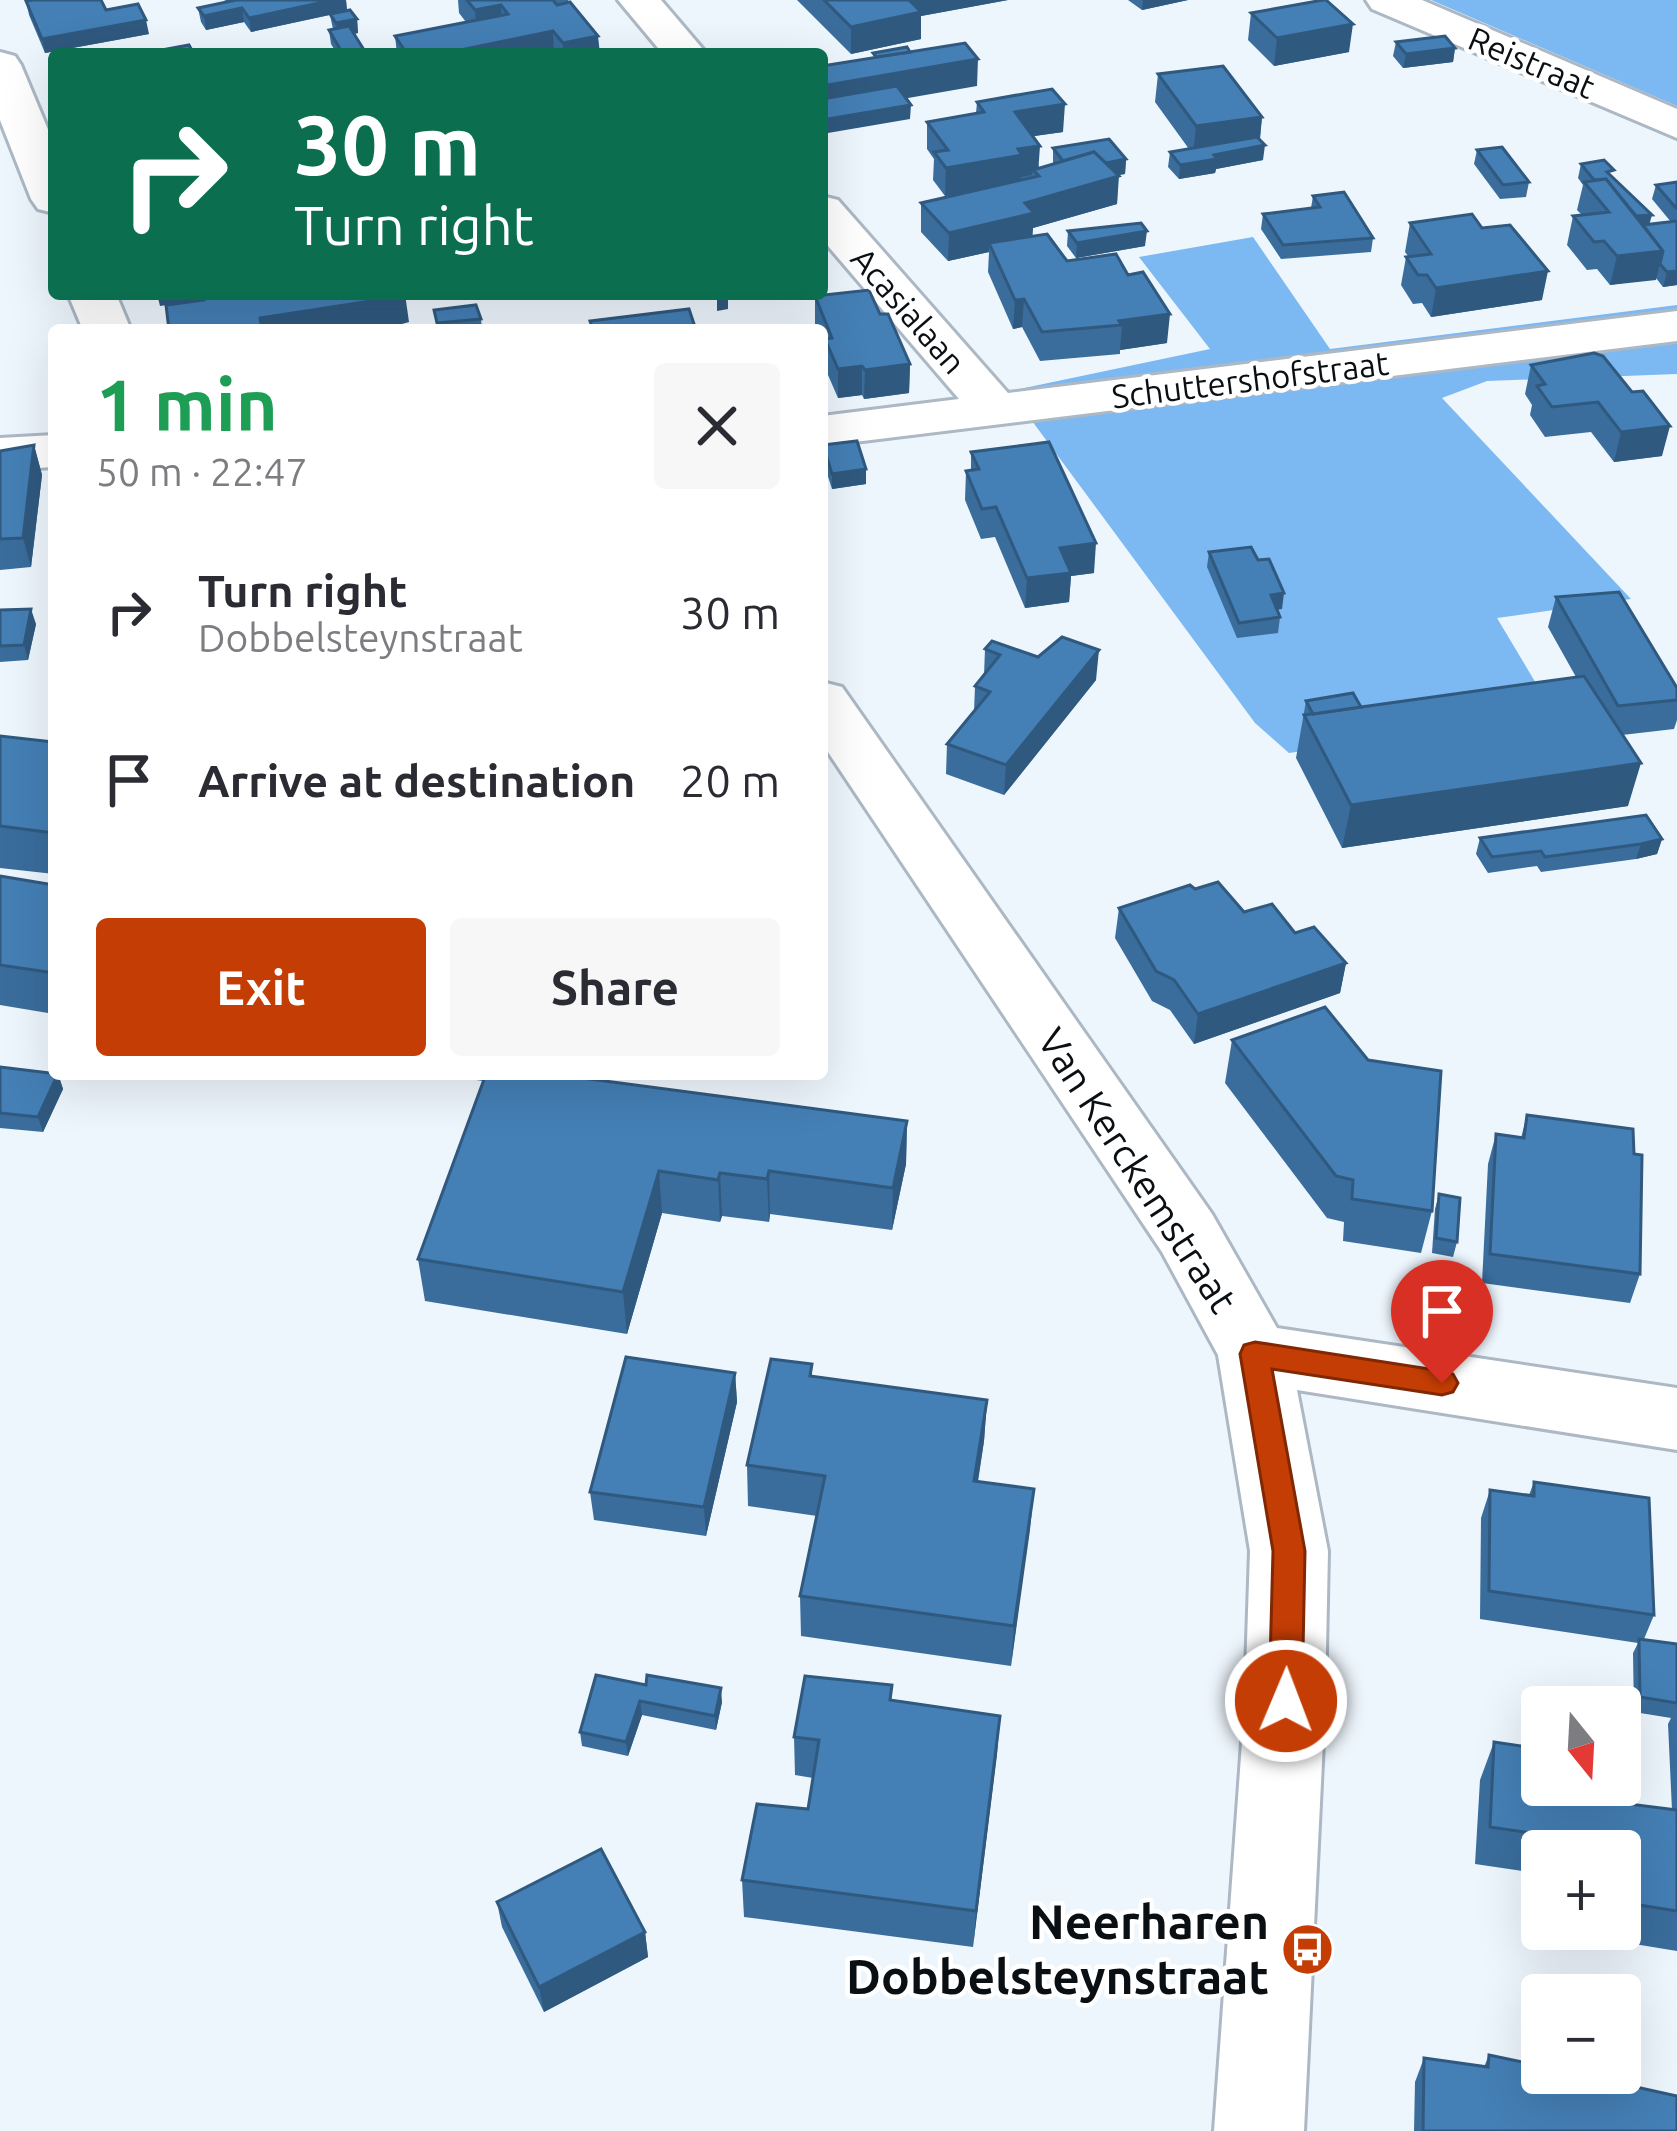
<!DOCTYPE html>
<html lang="en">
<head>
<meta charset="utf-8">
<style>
	:root { --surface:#fff; --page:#f7f7f7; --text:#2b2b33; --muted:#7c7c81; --accent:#c43d04 }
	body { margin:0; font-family:Ubuntu,sans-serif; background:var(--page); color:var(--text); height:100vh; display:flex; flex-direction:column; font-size:45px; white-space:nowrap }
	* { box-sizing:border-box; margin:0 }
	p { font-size:39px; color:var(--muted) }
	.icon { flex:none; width:66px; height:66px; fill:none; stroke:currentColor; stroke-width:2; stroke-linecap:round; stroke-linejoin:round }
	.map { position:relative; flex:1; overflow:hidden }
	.details { position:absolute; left:48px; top:324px; width:780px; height:756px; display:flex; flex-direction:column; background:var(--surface); border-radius:12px; box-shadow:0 12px 48px #0002 }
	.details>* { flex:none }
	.banner { position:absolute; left:48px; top:48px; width:780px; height:252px; border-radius:12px; box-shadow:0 12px 48px #0002; background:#0b6e4f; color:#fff; overflow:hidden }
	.needle { width:78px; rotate:162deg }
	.tools { position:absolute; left:1521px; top:1686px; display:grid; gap:24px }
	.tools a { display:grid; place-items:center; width:120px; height:120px; border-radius:12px; background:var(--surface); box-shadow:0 12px 48px #0002; font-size:60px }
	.pin { position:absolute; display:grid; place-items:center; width:102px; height:102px; color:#fff; margin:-123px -51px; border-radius:50% 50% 50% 0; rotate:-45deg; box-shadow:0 0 12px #0007 }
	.pin .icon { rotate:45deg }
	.me { position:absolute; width:132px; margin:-66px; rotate:1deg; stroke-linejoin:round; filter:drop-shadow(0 0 9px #0008) }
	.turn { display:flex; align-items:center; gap:42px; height:252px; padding:0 48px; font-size:54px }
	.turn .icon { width:156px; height:156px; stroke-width:2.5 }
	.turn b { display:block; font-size:84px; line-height:102px }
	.round { display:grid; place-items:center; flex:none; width:126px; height:126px; border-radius:12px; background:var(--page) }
	.head { display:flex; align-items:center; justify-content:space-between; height:204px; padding:0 48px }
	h1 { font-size:72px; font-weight:700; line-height:90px; color:#1e9e55 }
	.primary-button { display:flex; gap:24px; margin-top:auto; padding:24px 48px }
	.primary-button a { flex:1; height:138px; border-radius:12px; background:var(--accent); color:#fff; font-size:48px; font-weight:700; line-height:138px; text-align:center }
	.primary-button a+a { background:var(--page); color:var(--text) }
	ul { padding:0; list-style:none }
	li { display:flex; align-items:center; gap:36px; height:168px; padding:0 48px }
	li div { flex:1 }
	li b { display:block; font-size:45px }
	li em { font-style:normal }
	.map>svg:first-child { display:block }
</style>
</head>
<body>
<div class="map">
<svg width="1677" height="2131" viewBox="0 0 1677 2131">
	<rect width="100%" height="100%" fill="#eef6fd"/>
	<g fill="#7cb8f1">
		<polygon points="1431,0 1677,0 1677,106"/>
		<polygon points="1253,237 1330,349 1677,305 1677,374 1487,381 1442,398 1631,599 1497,618 1555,715 1289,753 1255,723 1010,391 1210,349 1139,257"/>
	</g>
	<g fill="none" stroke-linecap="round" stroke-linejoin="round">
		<defs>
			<g id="minor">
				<polygon points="618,0 661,0 707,54 663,54"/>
				<polygon points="1366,0 1422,0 1677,109 1677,138 1372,9"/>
				<polygon points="0,52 15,56 21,65 54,144 54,213 38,209 31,199 0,120"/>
				<polygon points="822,196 838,200 1008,393 1677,311 1677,341 822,446 822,416 959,399 822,239"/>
				<polygon points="68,294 116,294 131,330 83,330"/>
				<polygon points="54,435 54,467 0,470 0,438"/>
				<polygon points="822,682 842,687 1212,1214 1277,1328 1677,1388 1677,1450 1297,1390 1328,1551 1325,1701 1304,2131 1214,2131 1245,1701 1250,1551 1218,1355 1162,1252 822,743"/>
			</g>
		</defs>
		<use href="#minor" stroke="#acb8c4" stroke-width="6"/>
		<use href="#minor" fill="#fff" fill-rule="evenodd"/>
	</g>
	<g fill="#3a6d9c">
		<polygon points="224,0 346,0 347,11 357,19 358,33 354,34 366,54 337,54 331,44 329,30 333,29 330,15 251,32 244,22 206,30 201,22 198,8 228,2"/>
		<polygon points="458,0 568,0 600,54 397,54 395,36 466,22 459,13"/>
		<polygon points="797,0 1008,0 921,16 921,39 851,54"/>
		<polygon points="1128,0 1188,0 1142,10"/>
		<polygon points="26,1 106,10 149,34 45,53 29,15"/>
		<polygon points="1251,13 1349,52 1274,66 1248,40"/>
		<polygon points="1396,42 1455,48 1453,62 1403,68 1393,56"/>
		<polygon points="1158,74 1262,117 1260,140 1263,160 1216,169 1215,173 1179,179 1168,167 1170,152 1189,149 1155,102"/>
		<polygon points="977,102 1063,132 1033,136 1039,168 1053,164 1053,148 1126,159 1125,174 1118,175 1117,204 1033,228 1032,237 1067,261 1167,343 1120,350 1120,354 1040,361 1022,327 1013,329 988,272 989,252 948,261 921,232 921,203 976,191 945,196 933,180 934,159 927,149 927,122 976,113"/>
		<polygon points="1477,150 1529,182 1526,197 1500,199 1474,164"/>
		<polygon points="1581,164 1612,177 1650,224 1671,222 1652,199 1656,185 1677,182 1677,285 1663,287 1656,278 1610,285 1597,269 1587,270 1567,245 1573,216 1582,215 1577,210 1583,185 1578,178"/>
		<polygon points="1313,196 1373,238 1371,252 1281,259 1261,229 1263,214 1311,208"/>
		<polygon points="1410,223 1542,300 1431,317 1422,303 1413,304 1401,285 1406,257 1408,256 1405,252"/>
		<polygon points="1068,231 1145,246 1076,258 1067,246"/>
		<rect x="537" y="294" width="30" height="2"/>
		<polygon points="815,296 880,314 910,364 909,393 864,399 862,395 838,398 825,368 822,330 817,330 815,325"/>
		<polygon points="434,310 481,319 482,330 437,330"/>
		<polygon points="1531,365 1632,392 1662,456 1614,462 1591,432 1545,437 1530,415 1532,405 1525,394"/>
		<polygon points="34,445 42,475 31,567 0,570 0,451"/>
		<polygon points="823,445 866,484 832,489 823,461"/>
		<polygon points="971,452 1094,573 1071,576 1069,602 1025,608 995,537 981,539 965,500 966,471 971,470"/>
		<polygon points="1209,552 1282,609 1277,609 1280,617 1278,633 1237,638 1207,567"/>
		<polygon points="1556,597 1677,688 1677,720 1674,729 1622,735 1628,806 1342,848 1296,758 1306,701 1361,707 1576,677 1548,627"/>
		<polygon points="0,610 36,624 28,660 0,662"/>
		<polygon points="985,649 1038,657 1096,680 1004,795 946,774 947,744 974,712 975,686 984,675"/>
		<polygon points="0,736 54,742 54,874 0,868"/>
		<polygon points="1480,838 1662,839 1657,854 1636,859 1541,872 1537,866 1488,873 1476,854"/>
		<polygon points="0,876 54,885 54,1014 0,1005"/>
		<polygon points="1195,889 1295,933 1346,963 1340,993 1194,1044 1170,1010 1152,1001 1115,938 1119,908"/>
		<polygon points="1232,1040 1432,1211 1421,1253 1343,1241 1344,1222 1327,1218 1225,1083"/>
		<polygon points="0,1067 58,1074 63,1089 43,1132 0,1128"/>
		<polygon points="437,1074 595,1074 593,1079 907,1121 906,1164 892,1230 770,1214 769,1222 722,1216 720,1222 662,1213 627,1334 425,1301 418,1259 483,1081"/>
		<polygon points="1527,1115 1640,1274 1630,1303 1482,1283 1488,1164 1496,1134 1521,1138"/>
		<polygon points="1439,1194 1457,1242 1453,1257 1432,1253 1435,1209"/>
		<polygon points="812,1364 812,1377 987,1400 984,1441 978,1482 1034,1489 1011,1666 801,1636 800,1596 817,1516 748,1506 747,1465"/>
		<polygon points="735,1373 737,1402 706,1536 594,1520 590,1492"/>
		<polygon points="1534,1482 1654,1615 1644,1639 1677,1644 1677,1951 1573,1934 1568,1929 1620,1929 1620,1851 1542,1851 1542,1874 1475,1864 1480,1780 1494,1742 1621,1803 1672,1810 1668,1724 1671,1718 1634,1712 1633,1653 1638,1643 1480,1619 1481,1518 1490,1490 1529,1495"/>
		<polygon points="596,1675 722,1702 716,1730 642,1715 628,1756 582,1746 580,1732"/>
		<polygon points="892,1685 891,1700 1000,1716 973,1947 744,1917 742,1880 808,1809 813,1778 795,1775 794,1737"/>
		<polygon points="497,1902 645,1932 648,1957 544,2012 502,1927"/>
		<polygon points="1489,2055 1677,2131 1414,2131 1415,2082 1424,2058 1484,2067"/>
	</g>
	<g fill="#30597f">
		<polygon points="333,0 346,0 347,11 251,32 249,18"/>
		<polygon points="901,0 1008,0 921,16 921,39 851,54 851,27"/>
		<polygon points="1143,0 1188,0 1142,10"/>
		<polygon points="501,5 503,32 477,37 475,10"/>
		<polygon points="242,8 244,22 206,30 204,16"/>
		<polygon points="357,19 358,33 338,37 336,23"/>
		<polygon points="146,20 149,34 45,53 42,39"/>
		<polygon points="1353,24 1349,52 1274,66 1277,38"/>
		<polygon points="553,31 554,54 441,54"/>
		<polygon points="598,36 600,54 563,54 563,43"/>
		<polygon points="1455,48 1453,62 1403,68 1406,54"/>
		<polygon points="978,59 977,86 822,113 822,86"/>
		<polygon points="1065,104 1063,132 1014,139 988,113"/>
		<polygon points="911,105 910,119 822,134 822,120"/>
		<polygon points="1262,117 1259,145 1193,154 1196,126"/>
		<polygon points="1265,145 1263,160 1216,169 1215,173 1179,179 1180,165 1214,155"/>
		<polygon points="1040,146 1038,174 1033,170 1032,175 1021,177 1021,183 945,196 946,168"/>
		<polygon points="1126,159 1125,174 1069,183 1070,169"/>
		<polygon points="1119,176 1117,204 1033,228 1032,241 989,243 989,252 948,261 949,233 1025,203"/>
		<polygon points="1652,215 1648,229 1624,218"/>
		<polygon points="1147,231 1145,246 1076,258 1077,243"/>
		<polygon points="1663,251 1656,280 1610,285 1617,256"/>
		<polygon points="1548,271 1542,300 1431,317 1436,288"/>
		<polygon points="1677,271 1677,285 1663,287 1667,272"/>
		<polygon points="157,294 227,294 228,296 160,306"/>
		<polygon points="405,294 409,322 388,328 376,330 262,330 260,318"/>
		<polygon points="728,294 728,309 717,311 717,296"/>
		<polygon points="1024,299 1022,327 1013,329 1015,300"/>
		<polygon points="1170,314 1167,343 1120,350 1122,325 1119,321"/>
		<polygon points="910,364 909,393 864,399 865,370"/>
		<polygon points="862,366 862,395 838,398 838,369"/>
		<polygon points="1670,426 1662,456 1614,462 1621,432"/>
		<polygon points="34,445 42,475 31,567 23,538"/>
		<polygon points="866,469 866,484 832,489 832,474"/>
		<polygon points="1096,543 1094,573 1071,576 1069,602 1025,608 1027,578 1060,548"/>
		<polygon points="1284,593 1282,609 1269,611 1271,595"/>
		<polygon points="31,609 36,624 28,660 24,645"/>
		<polygon points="1099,650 1096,680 1004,795 1006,765"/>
		<polygon points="1641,763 1628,806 1342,848 1351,805"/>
		<polygon points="1662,839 1657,854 1636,859 1641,844"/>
		<polygon points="1346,963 1340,993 1194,1044 1198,1014"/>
		<polygon points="58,1074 63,1089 43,1132 38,1117"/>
		<polygon points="907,1121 906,1164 892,1230 893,1188"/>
		<polygon points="659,1171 662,1213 627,1334 623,1292"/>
		<polygon points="769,1171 770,1214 769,1222 767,1179"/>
		<polygon points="720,1173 722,1216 720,1222 718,1180"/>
		<polygon points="735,1373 737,1402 706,1536 704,1507"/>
		<polygon points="987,1400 984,1441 971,1522 974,1481"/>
		<polygon points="1034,1489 1030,1530 1011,1666 1014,1626"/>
		<polygon points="721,1688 722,1702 716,1730 715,1716"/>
		<polygon points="640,1701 642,1715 628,1756 626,1742"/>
		<polygon points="1000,1716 997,1755 973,1947 976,1911"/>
		<polygon points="645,1932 648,1957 544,2012 539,1987"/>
	</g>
	<g fill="#447fb5" stroke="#30597f" stroke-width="3">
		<polygon points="33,0 101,0 106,10 138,4 146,20 42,39 26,1"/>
		<polygon points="236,0 333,0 249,18 242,8 204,16 198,8"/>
		<polygon points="467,0 553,0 557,5 570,2 598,36 563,43 553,31 441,54 407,54 395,36 508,14 501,5 475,10"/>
		<polygon points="824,0 909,0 921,12 851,27"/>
		<polygon points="1323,0 1326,0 1353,24 1277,38 1251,13"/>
		<polygon points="350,10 357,19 336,23 330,14"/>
		<polygon points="349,26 366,53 343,54 329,30"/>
		<polygon points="1445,36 1455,48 1406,54 1396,42"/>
		<polygon points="965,43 978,59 822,86 822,66"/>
		<polygon points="189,45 194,54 140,54"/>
		<polygon points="907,47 910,52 876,57 873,53"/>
		<polygon points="1223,66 1262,117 1196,126 1158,74"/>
		<polygon points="897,86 911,105 822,120 822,99"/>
		<polygon points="1052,89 1065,104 1015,112 1040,146 1018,149 1022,155 946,168 934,152 948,150 927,122 984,112 977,102"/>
		<polygon points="1257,137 1265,145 1214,155 1217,159 1180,165 1170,152"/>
		<polygon points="1109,139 1126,159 1106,163 1094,152 1063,161 1053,148"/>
		<polygon points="1502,147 1529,182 1503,185 1477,150"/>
		<polygon points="1094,152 1119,176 1025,203 1034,213 949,233 921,203 1039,176 1033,170"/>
		<polygon points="1604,160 1614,170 1607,172 1652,215 1636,216 1606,179 1594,180 1581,164"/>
		<polygon points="1606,179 1663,251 1617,256 1604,241 1594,242 1573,216 1609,212 1584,182"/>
		<polygon points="1677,182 1677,208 1676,208 1656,185"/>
		<polygon points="1344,192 1373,238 1283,245 1263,214 1320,207 1313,196"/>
		<polygon points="1472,214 1482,228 1510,225 1548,271 1436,288 1427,275 1418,275 1406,257 1431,254 1410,223"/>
		<polygon points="1677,221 1677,271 1667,272 1660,264 1663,251 1643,225"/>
		<polygon points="1141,223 1147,231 1077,243 1068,231"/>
		<polygon points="1047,234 1067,261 1116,254 1128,275 1143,272 1170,314 1119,321 1122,325 1042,332 1024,299 1015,300 989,243"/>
		<polygon points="869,290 880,314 888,314 910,364 865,370 862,366 838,369 825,339 832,338 815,296"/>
		<polygon points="203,294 402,294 384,299 260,318 262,330 169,330 166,305 204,300"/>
		<polygon points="476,305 481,319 437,323 434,310"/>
		<polygon points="689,309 696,330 593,330 590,321"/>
		<polygon points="1594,353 1603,356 1632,392 1643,391 1670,426 1621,432 1598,402 1552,407 1537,386 1545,384 1531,365"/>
		<polygon points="857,441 866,469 832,474 823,445"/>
		<polygon points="1049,442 1096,543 1060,548 1071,573 1027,578 996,507 982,509 966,471 979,469 971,452"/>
		<polygon points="34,445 23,538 0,539 0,451"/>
		<polygon points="1251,547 1258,560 1269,559 1284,593 1271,595 1280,617 1239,623 1209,552"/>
		<polygon points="1619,592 1677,688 1677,700 1618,706 1556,597"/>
		<polygon points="31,609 24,645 0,646 0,610"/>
		<polygon points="1062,637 1099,650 1006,765 947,744 990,692 975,686 1000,655 985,649 992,641 1038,657"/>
		<polygon points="1584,676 1641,763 1351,805 1304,715"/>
		<polygon points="1353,693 1361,707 1313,714 1306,701"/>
		<polygon points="0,736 54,742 54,833 0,826"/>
		<polygon points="1646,815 1662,839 1641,844 1545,857 1541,851 1492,857 1480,838"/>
		<polygon points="0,876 54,885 54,973 0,965"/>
		<polygon points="1218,882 1244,912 1272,904 1295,933 1314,927 1346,963 1198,1014 1174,980 1156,971 1119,908 1190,885 1195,889"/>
		<polygon points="1325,1007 1368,1060 1441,1071 1432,1211 1352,1199 1353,1180 1336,1176 1232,1040"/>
		<polygon points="0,1067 58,1074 38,1117 0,1113"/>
		<polygon points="486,1074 552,1074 907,1121 893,1188 769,1171 767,1179 720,1173 718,1180 659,1171 623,1292 418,1259"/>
		<polygon points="1527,1115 1633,1129 1634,1154 1642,1155 1640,1274 1490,1254 1496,1134 1524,1138"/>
		<polygon points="1439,1194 1460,1198 1457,1242 1436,1238"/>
		<polygon points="626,1357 735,1373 704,1507 590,1492"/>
		<polygon points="771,1359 812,1364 810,1376 987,1400 974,1481 1034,1489 1014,1626 800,1596 825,1476 747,1465"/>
		<polygon points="1534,1482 1649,1498 1654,1615 1489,1591 1490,1490 1534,1496"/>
		<polygon points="1639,1639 1677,1644 1677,1703 1640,1697"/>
		<polygon points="596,1675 646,1685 647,1675 721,1688 715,1716 640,1701 626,1742 580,1732"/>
		<polygon points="805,1676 892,1685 890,1700 1000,1716 976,1911 742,1880 757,1804 808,1809 819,1740 794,1737"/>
		<polygon points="1494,1742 1542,1749 1542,1785 1620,1785 1621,1803 1677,1810 1677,1911 1620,1902 1620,1851 1559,1851 1558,1837 1490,1827"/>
		<polygon points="601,1849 645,1932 539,1987 497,1902"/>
		<polygon points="1489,2055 1542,2066 1542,2073 1573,2073 1677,2096 1677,2131 1423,2131 1424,2058 1488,2067"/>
	</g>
	<polygon fill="#c43d04" stroke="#7f2803" stroke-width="3" points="1255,1342 1442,1371 1453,1374 1458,1383 1453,1392 1442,1395 1272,1369 1305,1551 1302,1701 1297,1712 1286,1716 1274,1712 1269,1701 1273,1551 1240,1354 1244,1345"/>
	<defs>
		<symbol id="bus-disc" viewBox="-11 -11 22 22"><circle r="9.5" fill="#c43d04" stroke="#fff"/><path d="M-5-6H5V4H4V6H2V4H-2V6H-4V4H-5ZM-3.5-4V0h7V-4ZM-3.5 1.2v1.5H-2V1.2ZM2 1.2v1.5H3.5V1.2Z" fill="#fff"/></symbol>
	</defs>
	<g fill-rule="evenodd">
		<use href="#bus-disc" x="1278" y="1920" width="59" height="59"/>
	</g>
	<g text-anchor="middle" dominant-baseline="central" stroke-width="9" stroke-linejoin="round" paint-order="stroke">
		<g font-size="33" fill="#0a0f13" stroke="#fff">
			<text transform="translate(1532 62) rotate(23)">Reistraat</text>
			<text transform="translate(909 310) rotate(49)">Acasialaan</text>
			<text transform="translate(1250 379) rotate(-7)">Schuttershofstraat</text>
		</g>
		<g font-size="39" fill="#0a0f13" stroke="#fff">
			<text transform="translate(1138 1170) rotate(57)">Van Kerckemstraat</text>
		</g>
		<g font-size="48" font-weight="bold" fill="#0a0f13" stroke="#fff" text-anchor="end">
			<text x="1269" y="1921">Neerharen<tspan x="1269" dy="55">Dobbelsteynstraat</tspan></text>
		</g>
	</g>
</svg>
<div class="tools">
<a><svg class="needle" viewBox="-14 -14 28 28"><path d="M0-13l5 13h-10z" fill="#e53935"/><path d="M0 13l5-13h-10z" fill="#7c7c81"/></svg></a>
<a>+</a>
<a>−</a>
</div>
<div class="pin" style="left:1442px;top:1383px;background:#d93025"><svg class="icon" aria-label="arrive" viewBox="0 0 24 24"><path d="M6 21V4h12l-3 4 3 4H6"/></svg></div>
<svg class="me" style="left:1286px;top:1701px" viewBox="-20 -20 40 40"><circle r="17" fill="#c43d04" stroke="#fff" stroke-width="3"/><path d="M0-11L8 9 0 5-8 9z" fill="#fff"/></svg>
<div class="banner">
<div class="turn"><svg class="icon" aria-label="right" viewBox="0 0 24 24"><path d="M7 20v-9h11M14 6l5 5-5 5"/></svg><div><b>30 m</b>Turn right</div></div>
</div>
<section class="details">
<div class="head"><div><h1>1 min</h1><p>50 m · 22:47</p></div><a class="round"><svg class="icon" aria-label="close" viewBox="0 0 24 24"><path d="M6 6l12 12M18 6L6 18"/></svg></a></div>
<ul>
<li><svg class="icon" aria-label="right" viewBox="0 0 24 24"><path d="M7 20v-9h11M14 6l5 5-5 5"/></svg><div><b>Turn right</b><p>Dobbelsteynstraat</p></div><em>30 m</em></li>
<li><svg class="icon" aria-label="arrive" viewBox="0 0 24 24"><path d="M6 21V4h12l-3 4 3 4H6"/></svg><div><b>Arrive at destination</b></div><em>20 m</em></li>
</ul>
<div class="primary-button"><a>Exit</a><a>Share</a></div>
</section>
</div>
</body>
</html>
